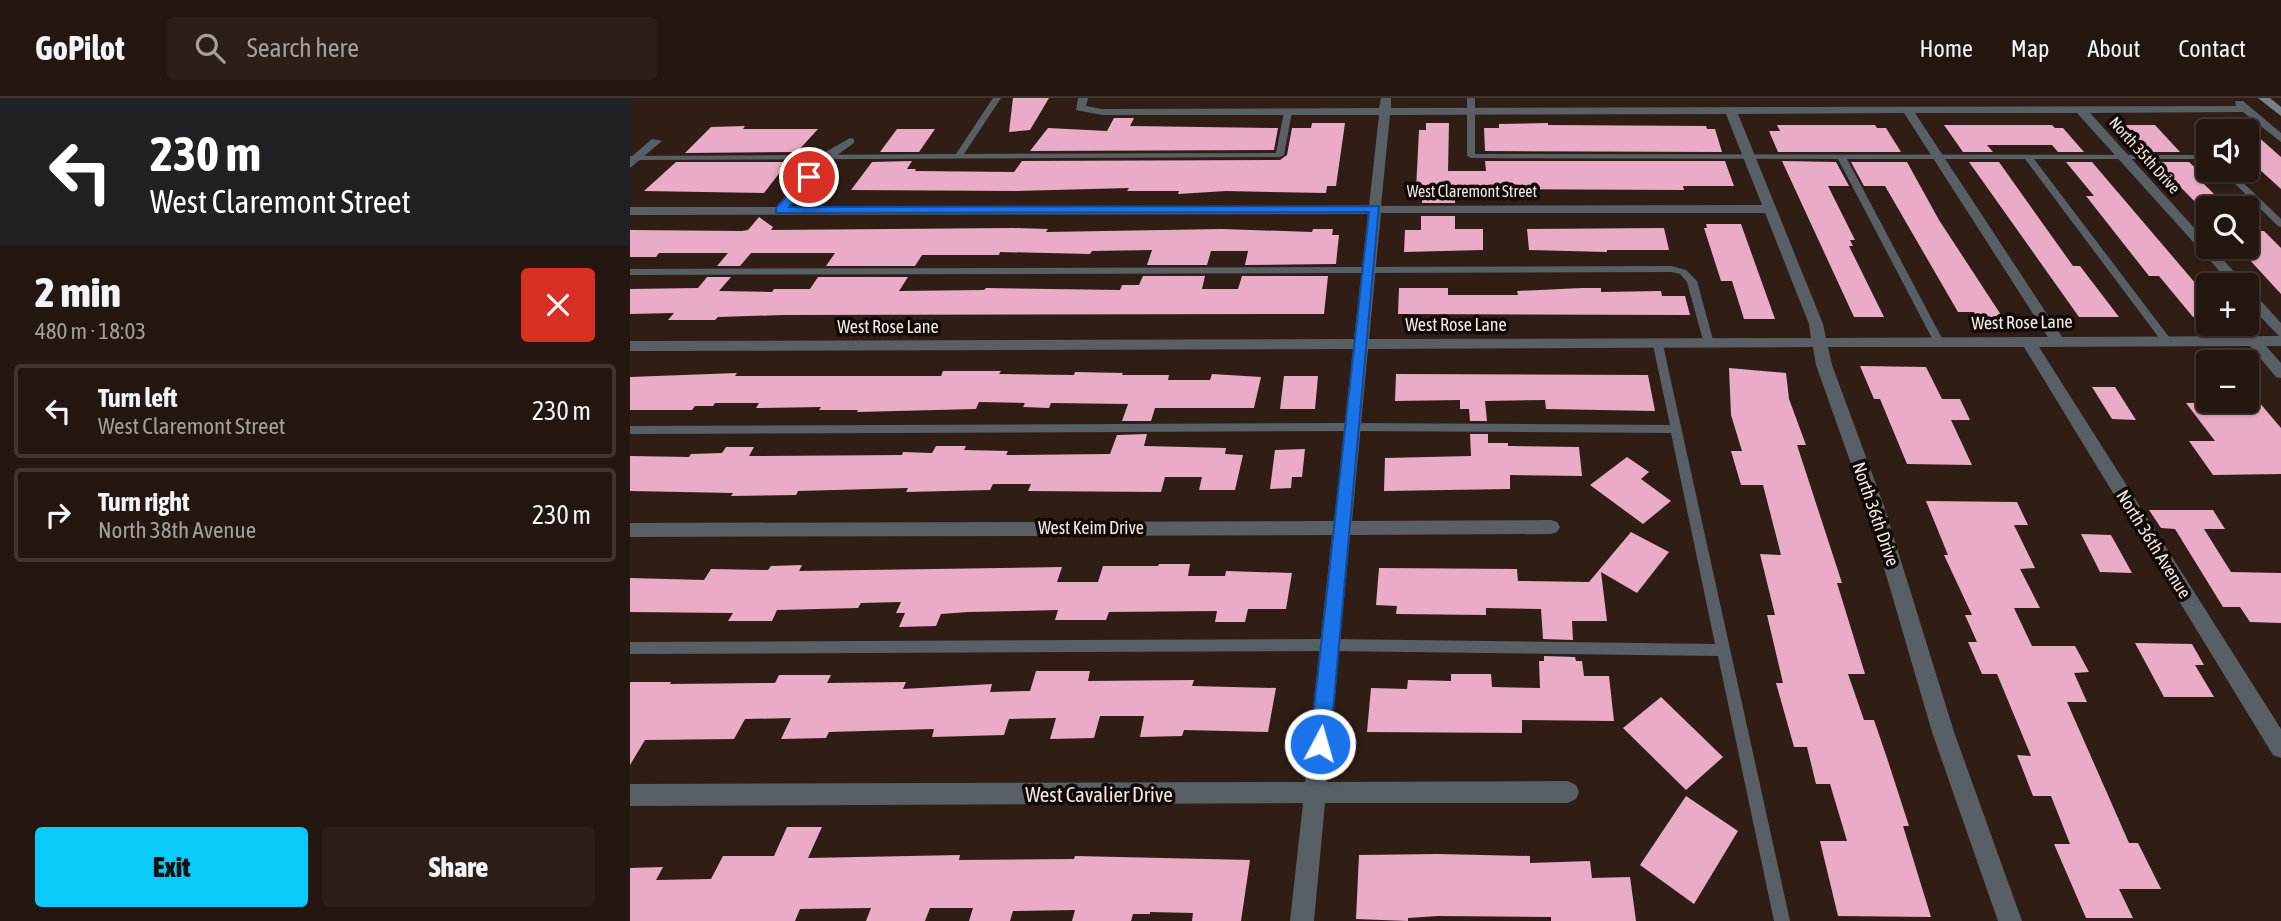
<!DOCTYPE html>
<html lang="en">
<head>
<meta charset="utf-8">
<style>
	:root { --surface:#241610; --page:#2c1f19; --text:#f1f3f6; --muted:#a39f9f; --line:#413530; --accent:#09cafa }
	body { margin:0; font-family:"Asap Condensed",sans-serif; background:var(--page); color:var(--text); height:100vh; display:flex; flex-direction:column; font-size:26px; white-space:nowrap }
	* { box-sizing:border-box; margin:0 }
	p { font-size:23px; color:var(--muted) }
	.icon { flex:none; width:38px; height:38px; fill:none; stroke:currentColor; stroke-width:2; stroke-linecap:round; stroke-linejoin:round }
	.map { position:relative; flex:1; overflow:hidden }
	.panel { display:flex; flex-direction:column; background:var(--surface); width:630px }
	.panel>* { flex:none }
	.banner { background:#202124; color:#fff; overflow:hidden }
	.tools { position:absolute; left:1566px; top:21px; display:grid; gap:14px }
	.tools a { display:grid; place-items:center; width:63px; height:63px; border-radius:7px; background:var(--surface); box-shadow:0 2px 5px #0004,0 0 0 2px var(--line); font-size:35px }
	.pin { position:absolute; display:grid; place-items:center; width:60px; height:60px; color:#fff; margin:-30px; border:4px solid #fff; border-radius:50%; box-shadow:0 2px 7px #0007 }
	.me { position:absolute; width:77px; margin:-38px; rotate:6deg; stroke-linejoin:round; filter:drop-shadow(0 0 5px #0008) }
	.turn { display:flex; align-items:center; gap:24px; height:147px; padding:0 35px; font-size:32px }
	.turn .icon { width:91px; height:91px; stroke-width:2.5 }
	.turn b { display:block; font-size:49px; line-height:60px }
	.round { display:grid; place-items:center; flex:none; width:74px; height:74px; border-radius:7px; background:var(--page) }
	.overview { display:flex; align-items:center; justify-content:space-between; height:119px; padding:0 35px }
	h1 { font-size:42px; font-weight:800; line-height:52px }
	.cta { display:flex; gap:14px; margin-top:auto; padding:14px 35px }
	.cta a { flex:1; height:80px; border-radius:7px; background:var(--accent); color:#111; font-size:28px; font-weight:800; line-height:80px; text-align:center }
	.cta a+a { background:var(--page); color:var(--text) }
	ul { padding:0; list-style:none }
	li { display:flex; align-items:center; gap:21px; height:94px; margin:0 14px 10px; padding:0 21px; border:4px solid var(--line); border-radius:7px }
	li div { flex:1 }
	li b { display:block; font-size:26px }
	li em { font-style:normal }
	header { display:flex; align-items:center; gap:42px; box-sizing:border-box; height:98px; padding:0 35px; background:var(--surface); border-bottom:2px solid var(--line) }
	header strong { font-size:33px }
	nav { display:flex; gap:38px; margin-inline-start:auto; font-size:24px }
	.search { width:490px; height:63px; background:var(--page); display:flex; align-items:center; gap:18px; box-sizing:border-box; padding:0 24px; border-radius:7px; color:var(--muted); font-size:26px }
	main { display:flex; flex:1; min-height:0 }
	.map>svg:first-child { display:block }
</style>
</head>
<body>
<header>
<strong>GoPilot</strong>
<div class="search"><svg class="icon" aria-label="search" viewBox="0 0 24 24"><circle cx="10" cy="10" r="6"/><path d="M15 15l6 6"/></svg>Search here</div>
<nav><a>Home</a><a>Map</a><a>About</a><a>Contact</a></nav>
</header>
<main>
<section class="panel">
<div class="banner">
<div class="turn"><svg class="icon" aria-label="left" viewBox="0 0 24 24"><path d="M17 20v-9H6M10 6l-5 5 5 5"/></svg><div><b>230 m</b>West Claremont Street</div></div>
</div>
<div class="overview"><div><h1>2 min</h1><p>480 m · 18:03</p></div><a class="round" style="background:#d93025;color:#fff"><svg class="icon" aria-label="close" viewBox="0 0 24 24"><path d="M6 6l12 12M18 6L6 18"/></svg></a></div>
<ul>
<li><svg class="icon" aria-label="left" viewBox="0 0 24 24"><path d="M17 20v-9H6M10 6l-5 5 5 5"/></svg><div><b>Turn left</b><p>West Claremont Street</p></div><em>230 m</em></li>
<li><svg class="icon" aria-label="right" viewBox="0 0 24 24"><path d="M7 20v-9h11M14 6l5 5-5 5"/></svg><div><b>Turn right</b><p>North 38th Avenue</p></div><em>230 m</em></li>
</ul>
<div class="cta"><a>Exit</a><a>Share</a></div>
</section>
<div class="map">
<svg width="1651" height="823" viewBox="0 0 1651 823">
	<rect width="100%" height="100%" fill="#301e16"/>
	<g fill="#e9abc5">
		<polygon points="383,0 419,0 400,32 379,34"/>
		<polygon points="484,20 504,20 500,28 648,30 644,52 400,53 418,30 477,33"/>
		<polygon points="682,25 715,25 706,88 697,88 696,95 596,93 548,96 549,93 497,93 499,90 386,93 221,92 242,64 282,63 277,71 286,71 285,73 384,74 392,63 650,62 657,57 662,30 681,30"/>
		<polygon points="796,25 819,25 818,73 856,73 855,63 1095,63 1104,88 1053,88 1054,92 825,91 825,105 792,105 792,92 786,92 789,32 796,32"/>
		<polygon points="918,25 918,27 1076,28 1077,31 1085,31 1092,54 855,53 854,30 869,30 869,26"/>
		<polygon points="1147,27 1245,27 1247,30 1256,30 1271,54 1148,54 1139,33 1150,33"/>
		<polygon points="1314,27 1422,27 1425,30 1433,30 1454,54 1428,54 1422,47 1357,47 1363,54 1333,54"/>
		<polygon points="1490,27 1525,27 1550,54 1517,54"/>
		<polygon points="115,28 113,31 188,31 167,54 55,55 81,29"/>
		<polygon points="1617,29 1651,59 1651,91 1617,60"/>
		<polygon points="267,31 305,31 289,54 250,54"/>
		<polygon points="1152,63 1206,64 1219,88 1198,88 1225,142 1220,142 1223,148 1219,148 1254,219 1224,219"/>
		<polygon points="46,64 158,64 134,95 14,93"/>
		<polygon points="1221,64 1277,64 1309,122 1373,220 1347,220 1344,214 1328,214 1255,88 1234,88"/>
		<polygon points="1339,64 1369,64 1443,168 1450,168 1489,219 1449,219"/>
		<polygon points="1436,64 1462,64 1578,200 1578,219 1563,219 1529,178 1519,178 1456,98 1464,98"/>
		<polygon points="1526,64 1559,64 1575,79 1567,79 1598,110 1571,110"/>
		<polygon points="791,118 825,118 825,131 853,131 853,152 774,154 775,132 791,132"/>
		<polygon points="129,119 143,129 141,132 383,130 418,131 416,134 592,131 682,134 683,131 703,131 702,137 709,137 706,166 615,167 618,153 581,153 577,167 517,167 522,152 462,153 460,156 370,154 369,157 292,157 285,168 196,168 205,155 121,155 110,168 87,168 98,155 29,155 26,159 0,159 0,132 112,133 118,132"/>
		<polygon points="1076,126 1111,126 1145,221 1114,221 1102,183 1091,183 1074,130 1077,130"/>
		<polygon points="1034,130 1039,152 977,152 977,154 899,152 897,131"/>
		<polygon points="1617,133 1634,133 1651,150 1651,196 1617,159"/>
		<polygon points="513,178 575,178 572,191 608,191 612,178 698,178 694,216 153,217 88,219 85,222 38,222 44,215 0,216 0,191 68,190 77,179 101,179 89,193 142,194 144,191 180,191 188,179 278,179 269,193 354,192 356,190 490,192 492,187 509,187"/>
		<polygon points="769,190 818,190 818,197 888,197 887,193 952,190 971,190 971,194 1031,193 1032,198 1055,198 1060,217 768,216"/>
		<polygon points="1230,268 1296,269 1312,301 1330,301 1340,322 1321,322 1342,367 1277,366 1250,301 1244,301"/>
		<polygon points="1099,270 1156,275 1159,301 1176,347 1167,347 1212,485 1207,485 1235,576 1218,576 1234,622 1244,622 1257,660 1279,728 1273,728 1301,819 1208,818 1190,743 1217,743 1200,686 1186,686 1177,649 1164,649 1146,585 1153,585 1137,517 1145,517 1130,456 1151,457 1133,387 1111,387 1101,353 1112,353 1101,317"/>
		<polygon points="313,273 371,273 369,276 444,277 445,274 493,275 492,277 539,277 538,282 580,282 582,276 631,279 624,310 525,310 521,323 492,323 498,306 421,305 419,310 393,309 395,305 349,304 346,311 227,314 228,312 189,312 191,309 126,310 129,305 85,305 83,308 65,308 62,312 0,312 0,279 107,275 105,278 311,278"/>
		<polygon points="766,276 1018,277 1025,313 916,311 915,302 855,303 857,323 840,323 839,311 830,311 830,302 765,303"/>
		<polygon points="654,278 688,278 685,311 650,311"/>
		<polygon points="1462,289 1485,289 1506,322 1482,321"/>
		<polygon points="1629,304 1651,330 1651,376 1583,377 1559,343 1585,343 1556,305"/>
		<polygon points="517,336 514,348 596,350 595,356 613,357 605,392 569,392 572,379 535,379 531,394 398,393 401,386 363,386 360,392 276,394 278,390 168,393 166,397 101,398 103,395 0,393 0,358 59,359 61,356 92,355 96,349 124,349 119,358 272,357 273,354 302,355 306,348 336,348 334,352 378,353 376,357 480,356 487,337"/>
		<polygon points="840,336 858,336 858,345 878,345 878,348 949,349 952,378 880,377 880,391 754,393 755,360 841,358"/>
		<polygon points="675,351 672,379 662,379 661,390 640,391 645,352"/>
		<polygon points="997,359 1019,374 1011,381 1041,403 1013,426 960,387"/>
		<polygon points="1296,403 1387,404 1398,427 1384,427 1405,470 1390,471 1410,510 1384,510 1402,548 1445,548 1459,574 1444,575 1457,604 1437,604 1499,745 1508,745 1531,791 1489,791 1503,820 1456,820 1424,746 1440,746 1421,698 1403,698 1387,657 1401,658 1367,576 1352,576 1338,544 1347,544 1335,517 1342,517 1314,457 1318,457"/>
		<polygon points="1519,412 1583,412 1595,431 1574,431 1601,474 1651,475 1651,525 1620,524 1610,509 1593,509 1545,431 1531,430"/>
		<polygon points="1001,434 1039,454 1007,495 971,474 977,523 942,523 943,542 913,541 911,511 856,510 856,517 766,516 767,508 746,507 749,470 887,471 888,483 959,484"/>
		<polygon points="1451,436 1481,437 1502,475 1470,474"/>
		<polygon points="529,466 560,466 558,478 595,478 596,473 662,475 656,511 618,511 615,524 585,524 587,513 479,514 476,522 425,522 428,512 338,514 311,516 306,528 269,529 275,515 266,515 271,504 231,505 228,510 147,512 142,523 98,523 103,515 0,514 0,480 74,482 81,471 138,472 141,468 172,467 169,473 432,469 427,484 468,484 473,468 528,468"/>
		<polygon points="1505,545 1562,546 1574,567 1565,567 1584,599 1534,599"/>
		<polygon points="914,558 945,559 946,563 952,563 954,578 979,578 984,623 892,622 892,635 737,634 741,590 777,591 778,582 821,583 821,576 861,576 862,589 910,590 909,563 914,563"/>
		<polygon points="406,573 460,573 458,583 564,582 562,588 646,590 638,634 554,632 552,638 510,639 514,618 470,618 464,640 420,641 426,620 379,621 374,637 302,639 304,631 199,634 196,640 151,641 161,620 115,621 104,641 15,642 0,667 0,584 41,584 40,586 145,585 149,577 201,577 197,585 276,584 273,591 362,586 360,594 400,593"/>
		<polygon points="1031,599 1093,659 1056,692 993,630"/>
		<polygon points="1056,698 1108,733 1064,806 1010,767"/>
		<polygon points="157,729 192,729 178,760 330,757 329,762 444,761 445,758 620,762 611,823 562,823 563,815 520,814 520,816 503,816 501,823 442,823 445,812 383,813 380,823 339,823 343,810 300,810 295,823 236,823 241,810 170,811 165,823 0,823 0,770 33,769 26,782 81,781 93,758 144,758"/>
		<polygon points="808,756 900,758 900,765 960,763 962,780 1000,779 1006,823 921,823 921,819 808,818 778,820 778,823 726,821 729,757"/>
	</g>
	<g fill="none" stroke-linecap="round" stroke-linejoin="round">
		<g fill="#586066" fill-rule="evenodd">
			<polygon points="363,0 371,0 334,56 646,55 654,14 658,12 662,14 654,57 650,59 0,62 0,58 326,56"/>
			<polygon points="837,0 845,0 845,56 1578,57 1578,61 1404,61 1542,243 1537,246 1533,245 1395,61 1217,61 1314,244 1309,247 1304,244 1208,61 841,60 837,58"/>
			<polygon points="1591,72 1600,72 1651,121 1651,129 1648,128"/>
			<polygon points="1041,168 1056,172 1067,183 1084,246 1083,248 1079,249 1074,246 1057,184 1050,176 1041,174 0,177 0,171"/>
			<polygon points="1028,244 1033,247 1160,823 1144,823 1088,558 700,553 0,556 0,544 700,541 1085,546 1041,335 721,333 0,336 0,328 721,325 1040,327 1023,247"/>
		</g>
		<g fill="#586066" fill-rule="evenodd">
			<path d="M448,0h10l-2,8 16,3 277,-1 2,-10h10v10l845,-2 -1,-5h8l38,32v9l-38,-30 -153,1 156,172h-14l-155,-172h-162l147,224 217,-1 -32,-33v-13l5,1 29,32v23h-15l15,17v15l-5,-1 -26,-31 -211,1 242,382v29l-8,-3 -249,-408h-196l4,18 52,141 70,226 68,189h-24l-66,-189 -66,-226 -50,-141 -3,-18 -445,2 -16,172 199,-1 6,2 3,5 -3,5 -6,2 -201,1 -23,247 241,-1 8,4 3,7 -3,7 -8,4h-243l-11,118h-24l13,-118 -673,3v-22l675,-2 27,-247 -702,2v-14l704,-2 19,-172 -723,2v-10l724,-2 14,-125 -738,1v-8h147l45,-53 28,-16 4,1v4l-24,17 -40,47 579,-1 10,-91h-277l-26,-5zM1274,15l144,224 -222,1 -3,-14 -85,-210zM1096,16l36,91 -381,1 9,-91zM751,115h384l44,111 2,14 -442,1z"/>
			<polygon points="22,41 32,43 0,70 0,60"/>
		</g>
		<polygon fill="#76838d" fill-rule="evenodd" points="1628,0 1640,0 1651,9 1651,18"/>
	</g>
	<polygon fill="#1a73e8" stroke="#114b97" stroke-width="2" points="175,77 184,79 159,109 749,108 700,646 697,652 690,655 683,652 680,646 739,114 146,115 146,110"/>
	<g text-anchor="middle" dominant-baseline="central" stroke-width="7" stroke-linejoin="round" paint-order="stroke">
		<g font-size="16" fill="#f5e8e3" stroke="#120a07">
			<text transform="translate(1515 57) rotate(48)">North 35th Drive</text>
			<text x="842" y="93">West Claremont Street</text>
		</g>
		<g font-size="18" fill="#f5e8e3" stroke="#120a07">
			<text transform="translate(1392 224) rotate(-1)">West Rose Lane</text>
			<text x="826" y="226">West Rose Lane</text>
			<text x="258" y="228">West Rose Lane</text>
			<text transform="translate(1246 416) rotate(71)">North 36th Drive</text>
			<text x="461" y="429">West Keim Drive</text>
			<text transform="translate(1524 446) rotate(58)">North 36th Avenue</text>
		</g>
		<g font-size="21" fill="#f5e8e3" stroke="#120a07">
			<text x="469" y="696">West Cavalier Drive</text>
		</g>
	</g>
</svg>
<div class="tools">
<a><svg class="icon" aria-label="sound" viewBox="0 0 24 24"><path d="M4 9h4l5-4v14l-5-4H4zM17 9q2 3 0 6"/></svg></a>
<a><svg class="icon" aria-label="search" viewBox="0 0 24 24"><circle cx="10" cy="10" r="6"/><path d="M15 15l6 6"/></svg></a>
<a>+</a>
<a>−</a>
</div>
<div class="pin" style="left:179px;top:79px;background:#d93025"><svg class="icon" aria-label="arrive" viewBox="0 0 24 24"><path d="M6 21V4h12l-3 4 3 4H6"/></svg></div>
<svg class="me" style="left:690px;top:646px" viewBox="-20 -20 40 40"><circle r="17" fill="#1a73e8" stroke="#fff" stroke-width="3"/><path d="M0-11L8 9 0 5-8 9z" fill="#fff"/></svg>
</div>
</main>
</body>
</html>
